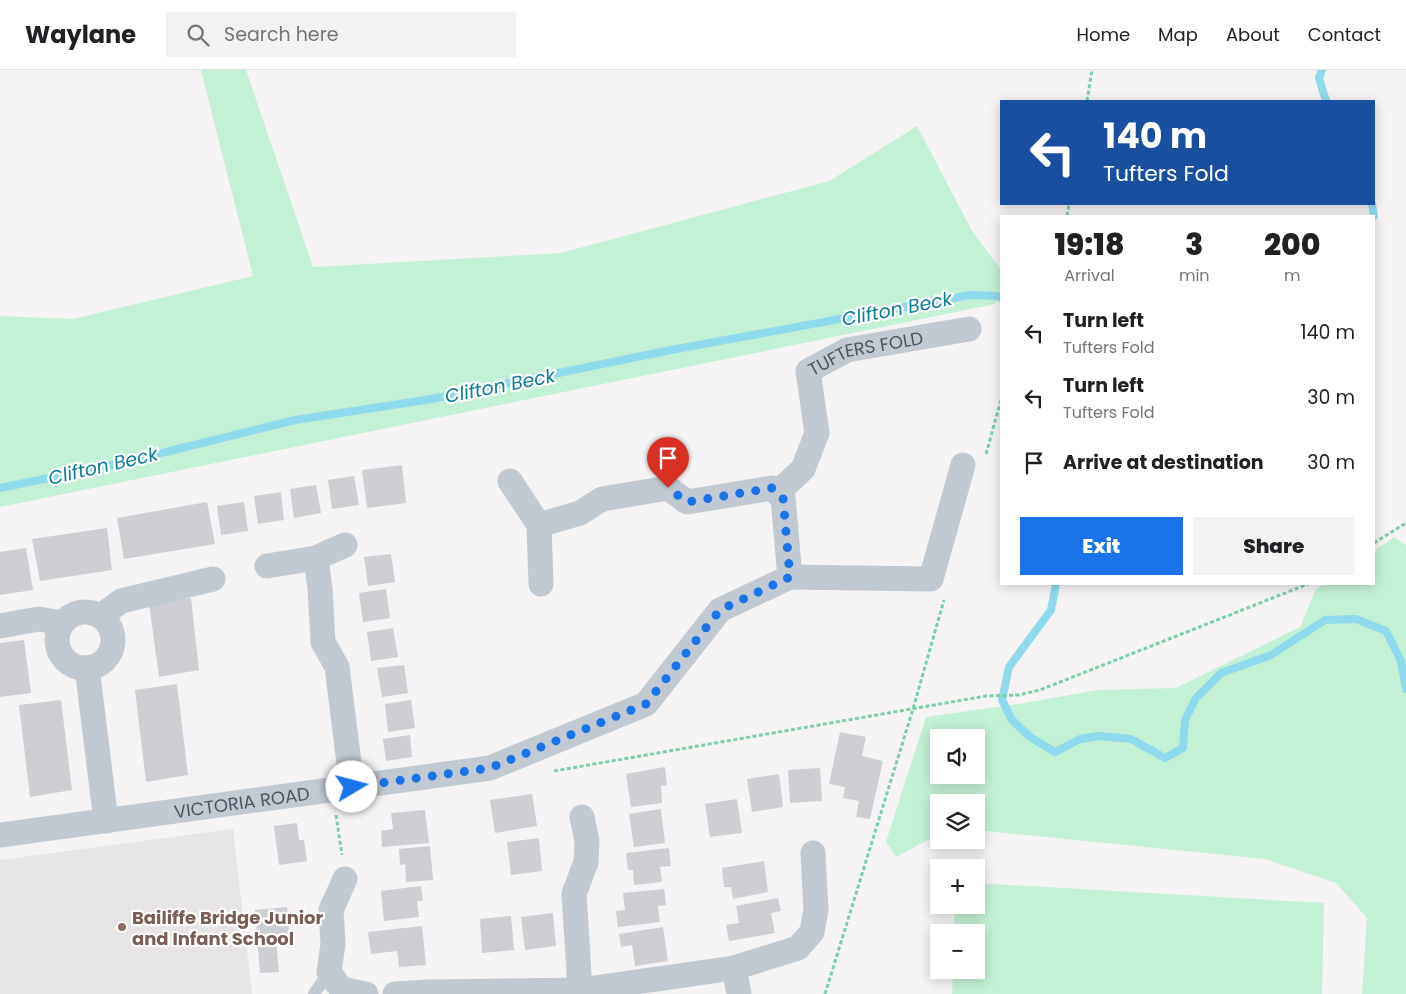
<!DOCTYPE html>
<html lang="en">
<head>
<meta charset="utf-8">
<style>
	:root { --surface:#fff; --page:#f2f2f2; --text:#202124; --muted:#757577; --line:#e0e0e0; --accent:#1a73e8 }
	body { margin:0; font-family:Poppins,sans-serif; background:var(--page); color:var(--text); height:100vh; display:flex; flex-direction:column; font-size:19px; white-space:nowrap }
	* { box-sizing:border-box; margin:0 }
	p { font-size:16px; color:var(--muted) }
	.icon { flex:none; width:28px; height:28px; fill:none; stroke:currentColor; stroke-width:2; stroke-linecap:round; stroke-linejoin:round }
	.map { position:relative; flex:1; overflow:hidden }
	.side { position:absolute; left:1000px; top:145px; width:375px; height:370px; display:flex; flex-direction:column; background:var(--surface); border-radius:0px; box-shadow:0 2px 12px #0003 }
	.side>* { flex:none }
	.banner { position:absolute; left:1000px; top:30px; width:375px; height:105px; border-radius:0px; box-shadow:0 2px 12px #0003; background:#1a4fa0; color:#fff; overflow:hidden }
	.controls { position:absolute; left:930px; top:659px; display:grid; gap:10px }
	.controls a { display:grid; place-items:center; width:55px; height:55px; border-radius:0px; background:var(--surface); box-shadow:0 2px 12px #0003; font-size:25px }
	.pin { position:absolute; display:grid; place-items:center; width:42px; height:42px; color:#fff; margin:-51px -21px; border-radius:50% 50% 50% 0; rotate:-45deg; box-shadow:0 0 5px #0007 }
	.pin .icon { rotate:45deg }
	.me { position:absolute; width:55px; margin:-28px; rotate:82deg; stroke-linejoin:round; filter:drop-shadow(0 0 4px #0008) }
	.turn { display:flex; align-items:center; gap:18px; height:105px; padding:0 20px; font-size:22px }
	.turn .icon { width:65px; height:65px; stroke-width:2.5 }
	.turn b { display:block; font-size:35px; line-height:42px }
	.eta { display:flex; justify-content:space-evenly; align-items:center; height:85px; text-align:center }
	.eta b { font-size:30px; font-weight:800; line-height:35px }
	.cta { display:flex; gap:10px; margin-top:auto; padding:10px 20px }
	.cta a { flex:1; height:58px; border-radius:0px; background:var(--accent); color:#fff; font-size:20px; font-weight:800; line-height:58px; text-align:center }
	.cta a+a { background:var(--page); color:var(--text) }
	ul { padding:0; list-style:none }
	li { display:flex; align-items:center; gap:15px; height:65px; padding:0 20px }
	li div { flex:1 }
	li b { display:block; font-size:19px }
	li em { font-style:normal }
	header { display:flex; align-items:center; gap:30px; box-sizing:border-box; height:70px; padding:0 25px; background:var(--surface); border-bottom:1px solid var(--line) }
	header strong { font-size:24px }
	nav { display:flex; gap:28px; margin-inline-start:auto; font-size:18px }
	.search { width:350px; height:45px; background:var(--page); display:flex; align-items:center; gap:12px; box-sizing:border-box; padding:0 18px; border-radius:0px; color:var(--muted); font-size:19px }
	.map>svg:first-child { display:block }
</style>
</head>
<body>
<header>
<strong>Waylane</strong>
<div class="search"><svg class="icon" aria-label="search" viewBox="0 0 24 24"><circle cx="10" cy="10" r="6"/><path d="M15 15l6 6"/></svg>Search here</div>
<nav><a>Home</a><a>Map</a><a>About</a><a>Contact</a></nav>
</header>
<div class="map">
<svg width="1406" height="924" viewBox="0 0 1406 924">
	<rect width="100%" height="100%" fill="#f5f3f3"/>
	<polygon fill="#e6e4e5" points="233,759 252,924 0,924 0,790"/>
	<g fill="#c3f1d5" fill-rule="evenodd">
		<polygon points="201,0 246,0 313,197 561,183 829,111 917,56 972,161 1001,200 1001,220 995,234 0,437 0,246 73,249 253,206"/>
		<path d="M1394,467l12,8v449h-44l5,-76 -31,-35 -71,-24 -289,-29v-28h-37v32l-43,23 -10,-15 40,-125 99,-14 72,-13 79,-2 124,-61 16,-38 8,-5h50v-33zM939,668h37v37h-37z"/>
		<polygon points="976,813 1324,833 1322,924 952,924 953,900 976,900 976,862 954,862 954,835 976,835"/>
	</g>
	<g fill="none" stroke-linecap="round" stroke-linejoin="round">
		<g stroke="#90daee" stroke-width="8">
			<polyline points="1322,0 1319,8 1326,31"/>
			<polyline points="1372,134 1374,146"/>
			<polyline points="0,418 117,394 295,350 432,329 671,280 970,225 997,226 1001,228"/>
			<polyline points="1056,514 1051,540 1009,597 1002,630 1012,650 1030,667 1055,682 1080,669 1099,666 1131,669 1165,688 1183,678 1185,650 1196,628 1221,603 1271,585 1325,550 1356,549 1386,561 1401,591 1406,619"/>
		</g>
	</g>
	<g fill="#cdcfd5">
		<polygon points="402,395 406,433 367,438 362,400"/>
		<polygon points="354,406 359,435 332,439 328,410"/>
		<polygon points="316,415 321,443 294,448 290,419"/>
		<polygon points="281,422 284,450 258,454 254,426"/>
		<polygon points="207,432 215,474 124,489 117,448"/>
		<polygon points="244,432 248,461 221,465 217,436"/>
		<polygon points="107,458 112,500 40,511 32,469"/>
		<polygon points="26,478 33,520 0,525 0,482"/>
		<polygon points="391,484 395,512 368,516 364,487"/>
		<polygon points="386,519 390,548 363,552 359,523"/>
		<polygon points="191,528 199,600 159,607 149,533"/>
		<polygon points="393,558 398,587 371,591 367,562"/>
		<polygon points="24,570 31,623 0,627 0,573"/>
		<polygon points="404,595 408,623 382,627 377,598"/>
		<polygon points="177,614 188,705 146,712 135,620"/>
		<polygon points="61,630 72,720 30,727 19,635"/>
		<polygon points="411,630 415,658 388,662 385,634"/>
		<polygon points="840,662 866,667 862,686 883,691 870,749 856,747 859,731 843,728 845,717 829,714"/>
		<polygon points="410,665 412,687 386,691 383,669"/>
		<polygon points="665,697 667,715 661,716 662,733 631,737 626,704"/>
		<polygon points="820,698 822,731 790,733 788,700"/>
		<polygon points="779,704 783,737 752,742 747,709"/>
		<polygon points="532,724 537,756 495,763 490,730"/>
		<polygon points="737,729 742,763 710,767 705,734"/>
		<polygon points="661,739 665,773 634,777 629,744"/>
		<polygon points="425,740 429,773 382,777 381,761 393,759 391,743"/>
		<polygon points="297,753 299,770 304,770 307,791 279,795 274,756"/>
		<polygon points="539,768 542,801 511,805 507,772"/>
		<polygon points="430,776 433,810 406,812 405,794 400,795 399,779"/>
		<polygon points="669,778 671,796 660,797 662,812 634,815 633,800 628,800 626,783"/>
		<polygon points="764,791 768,822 733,829 731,817 724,817 722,798"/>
		<polygon points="421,816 423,831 417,831 419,847 384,851 381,821"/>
		<polygon points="664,819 666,835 658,836 660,852 618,857 616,841 625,840 623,823"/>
		<polygon points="778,828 781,841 771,843 775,863 729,871 726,855 739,853 736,836"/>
		<polygon points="287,837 290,869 276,871 279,902 260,903 255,840"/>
		<polygon points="553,843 556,876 525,880 521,847"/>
		<polygon points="511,846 514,880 482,883 480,849"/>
		<polygon points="422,856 426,895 399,897 397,881 371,884 368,862"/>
		<polygon points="663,857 668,891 635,896 632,875 621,877 619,864"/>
	</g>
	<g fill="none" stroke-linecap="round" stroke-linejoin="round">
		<g stroke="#7ad0a6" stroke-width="3" stroke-dasharray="4 2.5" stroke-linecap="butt">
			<polyline points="1087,31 1092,0"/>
			<polyline points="1067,146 1069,134"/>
			<polyline points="986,384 1001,330"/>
			<polyline points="1374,473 1406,453"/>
			<polyline points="554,701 986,626 1019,625 1040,620 1308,514"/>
			<polyline points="336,745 342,785"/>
			<polyline points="825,924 913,639 944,530"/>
		</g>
		<polyline stroke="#c1cad2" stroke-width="12" points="314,924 329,902"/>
		<g stroke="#c1cad2" stroke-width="25">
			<polyline points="510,411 539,455 541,514"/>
			<path id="s1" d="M777,423l26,-24 14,-36 -9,-62 39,-21 122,-21"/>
			<polyline points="539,455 580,443 602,429 668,418 687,432 772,418 783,428 790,507"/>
			<polyline points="316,488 320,519 323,572 337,597 352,717"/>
			<polyline points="267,496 316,488 345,475"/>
			<circle cx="85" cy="570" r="28"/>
			<polyline points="101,546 121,531 213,509"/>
			<polyline points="0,556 39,549 62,553"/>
			<polyline points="87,598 106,751"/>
			<path id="s2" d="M0,765l490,-67 156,-64 74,-94 70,-33 141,2 32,-114"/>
			<polyline points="345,809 331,840 333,874 329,902 341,919 366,924"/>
			<polyline points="734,898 739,924"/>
			<polyline points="580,920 574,824 586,792 587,771 582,747"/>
			<polyline points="395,924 428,922 580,920 734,898 798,878 812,862 816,840 813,783"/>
		</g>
	</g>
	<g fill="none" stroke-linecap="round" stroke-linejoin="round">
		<polyline stroke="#1a73e8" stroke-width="9" stroke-dasharray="0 16.2" points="352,717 490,698 646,634 720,540 790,507 783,428 772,418 687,432 668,418"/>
	</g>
	<circle fill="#8d6e63" stroke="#fff" stroke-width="2" cx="122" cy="857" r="5"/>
	<g text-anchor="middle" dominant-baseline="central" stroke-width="4.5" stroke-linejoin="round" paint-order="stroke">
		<g font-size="18" fill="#4a5661" stroke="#fff">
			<text stroke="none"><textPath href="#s1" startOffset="198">TUFTERS FOLD</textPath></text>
			<text stroke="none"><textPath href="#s2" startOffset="244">VICTORIA ROAD</textPath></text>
		</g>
		<g font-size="18" font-weight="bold" fill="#785e54" stroke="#fff" text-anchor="start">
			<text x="132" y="847">Bailiffe Bridge Junior<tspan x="132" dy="21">and Infant School</tspan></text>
		</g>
		<g font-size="19" font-style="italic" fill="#0c7c9b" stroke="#fff">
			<text transform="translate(897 239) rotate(-11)">Clifton Beck</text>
			<text transform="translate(500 316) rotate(-11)">Clifton Beck</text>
			<text transform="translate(103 396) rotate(-13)">Clifton Beck</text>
		</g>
	</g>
</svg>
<div class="controls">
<a><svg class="icon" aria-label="sound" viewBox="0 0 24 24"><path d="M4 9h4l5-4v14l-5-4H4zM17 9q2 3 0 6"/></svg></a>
<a><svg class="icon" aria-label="layers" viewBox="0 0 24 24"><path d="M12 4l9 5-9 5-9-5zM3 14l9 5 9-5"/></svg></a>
<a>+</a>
<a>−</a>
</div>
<div class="pin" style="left:668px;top:418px;background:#d93025"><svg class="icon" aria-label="arrive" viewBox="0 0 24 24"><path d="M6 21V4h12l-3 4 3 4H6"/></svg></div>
<svg class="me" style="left:352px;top:717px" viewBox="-20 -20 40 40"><circle r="19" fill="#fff"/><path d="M0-13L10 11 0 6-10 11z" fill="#1a73e8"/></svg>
<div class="banner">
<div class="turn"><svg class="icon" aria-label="left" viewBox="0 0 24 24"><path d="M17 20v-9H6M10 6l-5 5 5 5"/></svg><div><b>140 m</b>Tufters Fold</div></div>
</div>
<section class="side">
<div class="eta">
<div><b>19:18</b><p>Arrival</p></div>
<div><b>3</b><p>min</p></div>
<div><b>200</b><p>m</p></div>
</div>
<ul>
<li><svg class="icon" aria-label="left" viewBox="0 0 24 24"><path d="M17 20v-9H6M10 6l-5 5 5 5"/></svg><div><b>Turn left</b><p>Tufters Fold</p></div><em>140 m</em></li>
<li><svg class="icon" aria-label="left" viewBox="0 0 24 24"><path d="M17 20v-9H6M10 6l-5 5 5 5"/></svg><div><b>Turn left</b><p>Tufters Fold</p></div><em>30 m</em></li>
<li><svg class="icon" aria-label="arrive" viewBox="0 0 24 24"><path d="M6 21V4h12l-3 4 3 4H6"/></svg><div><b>Arrive at destination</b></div><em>30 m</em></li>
</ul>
<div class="cta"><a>Exit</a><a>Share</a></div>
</section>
</div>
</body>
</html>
